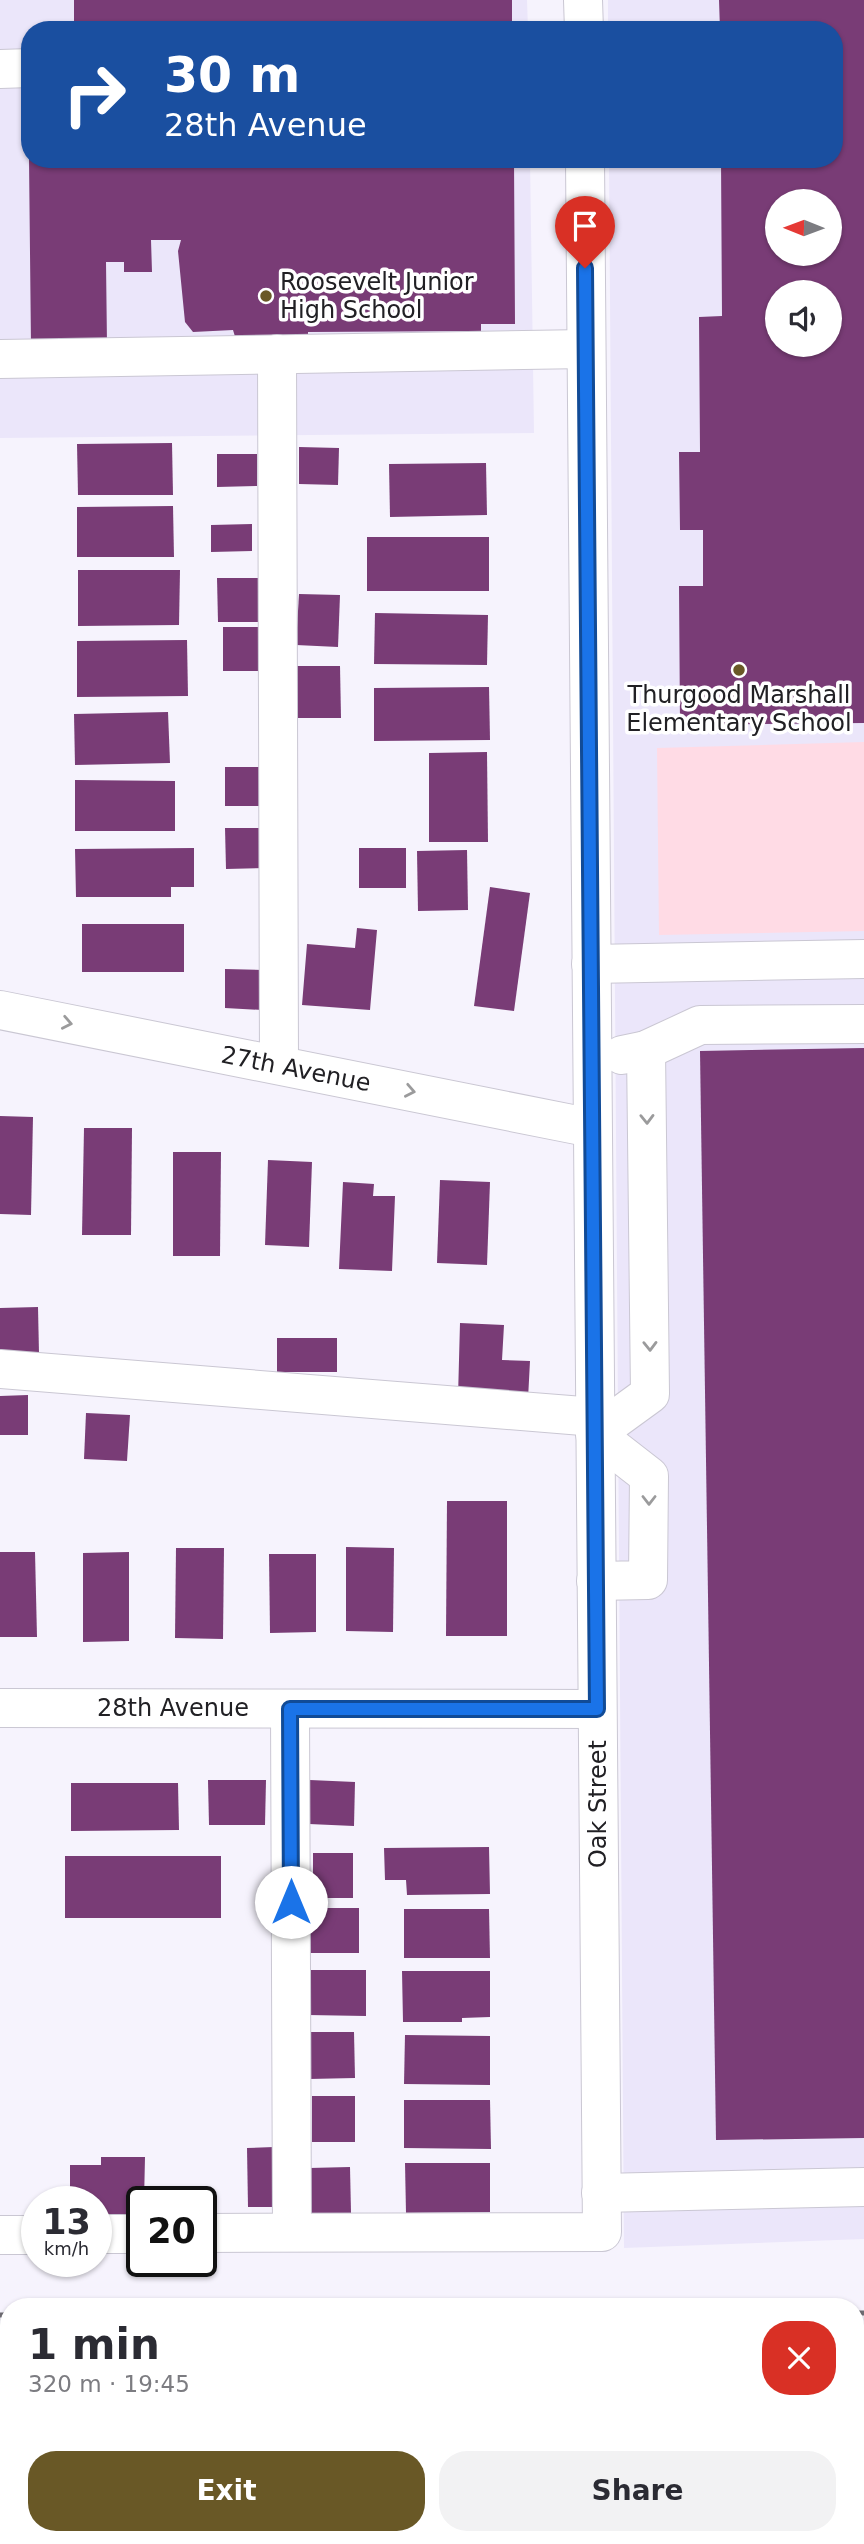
<!DOCTYPE html>
<html lang="en">
<head>
<meta charset="utf-8">
<style>
	:root { --surface:#fff; --page:#f2f2f3; --text:#2b2b33; --muted:#7c7c81; --accent:#695826 }
	body { margin:0; font-family:"DejaVu Sans",sans-serif; background:var(--page); color:var(--text); height:100vh; display:flex; flex-direction:column; font-size:26px; white-space:nowrap }
	* { box-sizing:border-box; margin:0 }
	p { font-size:23px; color:var(--muted) }
	.icon { flex:none; width:38px; height:38px; fill:none; stroke:currentColor; stroke-width:2; stroke-linecap:round; stroke-linejoin:round }
	.map { position:relative; flex:1; overflow:hidden }
	.side { position:absolute; left:0px; top:2298px; width:864px; height:247px; display:flex; flex-direction:column; background:var(--surface); border-radius:28px 28px 0 0; box-shadow:0 2px 5px #0004 }
	.side>* { flex:none }
	.top-card { position:absolute; left:21px; top:21px; width:822px; height:147px; border-radius:28px; box-shadow:0 2px 5px #0004; background:#1a4fa0; color:#fff; overflow:hidden }
	.needle { width:46px; rotate:271deg }
	.buttons { position:absolute; left:765px; top:189px; display:grid; gap:14px }
	.buttons a { display:grid; place-items:center; width:77px; height:77px; border-radius:50%; background:var(--surface); box-shadow:0 2px 5px #0004; font-size:35px }
	.speed { position:absolute; left:21px; top:2186px; display:flex; gap:14px; font-size:35px; font-weight:700; text-align:center }
	.speed>* { display:grid; place-content:center; width:91px; height:91px; border-radius:50%; background:var(--surface); box-shadow:0 2px 5px #0004; line-height:1 }
	.speed small { font-size:18px; font-weight:400 }
	.speed .limit { border:4px solid #111; border-radius:10px; background:#fff; color:#111 }
	.pin { position:absolute; display:grid; place-items:center; width:60px; height:60px; color:#fff; margin:-72px -30px; border-radius:50% 50% 50% 0; rotate:-45deg; box-shadow:0 0 7px #0007 }
	.pin .icon { rotate:45deg }
	.me { position:absolute; width:77px; margin:-38px; rotate:0deg; stroke-linejoin:round; filter:drop-shadow(0 0 5px #0008) }
	.turn { display:flex; align-items:center; gap:24px; height:147px; padding:0 28px; font-size:32px }
	.turn .icon { width:91px; height:91px; stroke-width:2.5 }
	.turn b { display:block; font-size:49px; line-height:60px }
	.round { display:grid; place-items:center; flex:none; width:74px; height:74px; border-radius:28px; background:var(--page) }
	.head { display:flex; align-items:center; justify-content:space-between; height:119px; padding:0 28px }
	h1 { font-size:42px; font-weight:800; line-height:52px }
	.primary-button { display:flex; gap:14px; margin-top:auto; padding:14px 28px }
	.primary-button a { flex:1; height:80px; border-radius:28px; background:var(--accent); color:#fff; font-size:28px; font-weight:800; line-height:80px; text-align:center }
	.primary-button a+a { background:var(--page); color:var(--text) }
	.map>svg:first-child { display:block }
</style>
</head>
<body>
<div class="map">
<svg width="864" height="2544" viewBox="0 0 864 2544">
	<rect width="100%" height="100%" fill="#f6f3fd"/>
	<g fill="#ebe6fa" fill-rule="evenodd">
		<polygon points="0,0 527,0 528,30 30,30 30,159 530,159 534,433 0,438"/>
		<path d="M608,0h256v2239l-240,9 -15,-2089h226v-129h-227zM777,201h53v53h-53zM777,292h53v53h-53z"/>
	</g>
	<polygon fill="#ffdbe5" points="864,742 864,931 659,935 657,748"/>
	<g fill="#793c76" fill-rule="evenodd">
		<rect x="74" y="0" width="438" height="30"/>
		<path d="M719,0h145v723l-184,2 -1,-139h24v-56h-23l-1,-78h21l-1,-135 23,-1 -1,-157h114v-129h-115zM777,201h53v53h-53zM777,292h53v53h-53z"/>
		<polygon points="29,159 514,159 515,324 481,324 481,331 308,332 308,342 237,343 233,330 193,332 185,322 178,251 181,240 151,240 152,272 124,272 124,262 106,262 107,345 31,346"/>
		<polygon points="172,443 173,495 78,495 77,444"/>
		<polygon points="299,447 339,448 338,485 299,484"/>
		<polygon points="217,454 257,454 257,486 217,487"/>
		<polygon points="486,463 487,515 390,517 389,464"/>
		<polygon points="173,506 174,557 77,557 77,507"/>
		<polygon points="252,524 252,551 211,552 211,525"/>
		<rect x="367" y="537" width="122" height="54"/>
		<polygon points="78,570 180,570 179,625 78,626"/>
		<polygon points="217,578 262,578 263,622 218,622"/>
		<polygon points="299,594 340,595 338,647 296,645"/>
		<polygon points="375,613 488,615 487,665 374,664"/>
		<rect x="223" y="627" width="45" height="44"/>
		<polygon points="187,640 188,696 77,697 77,641"/>
		<polygon points="295,666 340,666 341,718 295,718"/>
		<polygon points="489,687 490,740 374,741 374,688"/>
		<polygon points="168,712 170,763 75,765 74,714"/>
		<polygon points="487,752 488,842 429,842 429,753"/>
		<rect x="225" y="767" width="41" height="39"/>
		<polygon points="75,780 175,781 175,831 75,831"/>
		<polygon points="225,828 269,828 269,868 226,869"/>
		<polygon points="194,848 194,887 171,887 171,897 76,897 75,849"/>
		<rect x="359" y="848" width="47" height="40"/>
		<polygon points="467,850 468,910 418,911 417,851"/>
		<polygon points="490,887 530,893 514,1011 474,1006"/>
		<rect x="82" y="924" width="102" height="48"/>
		<polygon points="357,928 377,930 370,1010 302,1005 307,944 355,948"/>
		<polygon points="225,969 264,970 263,1010 225,1008"/>
		<polygon points="864,1048 864,2138 716,2140 700,1051"/>
		<polygon points="0,1116 33,1117 31,1215 0,1214"/>
		<polygon points="84,1128 132,1128 131,1235 82,1235"/>
		<polygon points="173,1152 221,1152 220,1256 173,1256"/>
		<polygon points="268,1160 312,1162 309,1247 265,1245"/>
		<polygon points="440,1180 490,1182 487,1265 437,1263"/>
		<polygon points="343,1182 374,1184 373,1196 395,1196 392,1271 339,1269"/>
		<polygon points="38,1307 39,1354 0,1355 0,1308"/>
		<polygon points="460,1323 504,1325 502,1360 530,1361 528,1399 458,1397"/>
		<rect x="277" y="1338" width="60" height="34"/>
		<polygon points="28,1395 28,1435 0,1435 0,1396"/>
		<polygon points="86,1413 130,1415 127,1461 84,1459"/>
		<polygon points="447,1501 507,1501 507,1636 446,1636"/>
		<polygon points="346,1547 394,1548 393,1632 346,1631"/>
		<polygon points="176,1548 224,1548 223,1639 175,1638"/>
		<polygon points="0,1552 35,1552 37,1637 0,1637"/>
		<polygon points="129,1552 129,1641 83,1642 83,1553"/>
		<polygon points="269,1554 316,1554 316,1632 270,1633"/>
		<polygon points="208,1780 266,1780 265,1825 209,1825"/>
		<polygon points="310,1780 355,1782 354,1826 309,1824"/>
		<polygon points="71,1783 178,1783 179,1830 71,1831"/>
		<polygon points="489,1847 490,1894 407,1895 406,1880 385,1880 384,1848"/>
		<rect x="313" y="1853" width="40" height="45"/>
		<rect x="65" y="1856" width="156" height="62"/>
		<polygon points="306,1908 359,1908 359,1953 305,1953"/>
		<polygon points="404,1909 489,1909 490,1958 404,1958"/>
		<polygon points="308,1970 366,1970 366,2016 308,2015"/>
		<polygon points="402,1971 490,1971 490,2017 462,2018 462,2022 403,2022"/>
		<polygon points="308,2032 354,2032 355,2078 309,2079"/>
		<polygon points="405,2035 490,2036 490,2085 404,2084"/>
		<rect x="312" y="2096" width="43" height="46"/>
		<polygon points="404,2100 490,2100 491,2149 404,2148"/>
		<polygon points="274,2147 275,2207 248,2207 247,2148"/>
		<polygon points="101,2157 145,2157 144,2202 142,2202 142,2214 96,2214 96,2202 70,2202 70,2165 101,2165"/>
		<polygon points="405,2163 490,2163 490,2212 406,2213"/>
		<polygon points="350,2167 351,2213 309,2213 309,2168"/>
	</g>
	<g fill="none" stroke-linecap="round" stroke-linejoin="round">
		<defs>
			<g id="minor">
				<polyline points="583,0 584,30"/>
				<polyline points="0,69 30,68"/>
				<polyline points="277,354 279,1065"/>
				<polyline points="0,359 586,349"/>
				<polyline points="591,964 864,959"/>
				<polyline points="0,1010 592,1128"/>
				<polyline points="622,1055 646,1050 700,1025 864,1024"/>
				<polyline points="0,1369 595,1417"/>
				<polyline points="596,1581 648,1580 649,1476 595,1434 650,1394 646,1050"/>
				<polyline points="0,1708 597,1709"/>
				<polyline points="290,1709 292,2232"/>
				<polyline points="601,2193 864,2187"/>
				<polyline points="201,2233 602,2232 585,159"/>
				<polyline points="96,2234 142,2234"/>
				<polyline points="0,2235 37,2235"/>
			</g>
		</defs>
		<use href="#minor" stroke="#cac7d3" stroke-width="40"/>
		<use href="#minor" stroke="#fff" stroke-width="38"/>
		<g stroke="#706e75" stroke-width="5" stroke-dasharray="10 5" stroke-linecap="butt">
			<polyline points="856,2313 864,2313"/>
			<polyline points="0,2315 9,2315"/>
			<polyline points="856,2343 864,2343"/>
			<polyline points="0,2346 9,2346"/>
		</g>
	</g>
	<defs><path id="oneway-chevron" d="M-2-3.5L2.5 0L-2 3.5" fill="none" stroke-width="1.6" stroke-linecap="round" stroke-linejoin="round" transform="scale(1.75)"/></defs>
	<g stroke="#9b9b9c">
		<use href="#oneway-chevron" transform="translate(67 1023) rotate(11)"/>
		<use href="#oneway-chevron" transform="translate(410 1091) rotate(11)"/>
		<use href="#oneway-chevron" transform="translate(647 1119) rotate(89)"/>
		<use href="#oneway-chevron" transform="translate(650 1346) rotate(89)"/>
		<use href="#oneway-chevron" transform="translate(649 1500) rotate(90)"/>
	</g>
	<g fill="none" stroke-linecap="round" stroke-linejoin="round">
		<defs>
			<polyline id="route" points="291,1902 290,1709 597,1709 585,268"/>
		</defs>
		<use href="#route" stroke="#114b97" stroke-width="18"/>
		<use href="#route" stroke="#1a73e8" stroke-width="12"/>
	</g>
	<g fill="#695826" stroke="#fff" stroke-width="2.5">
		<circle cx="266" cy="296" r="7"/>
		<circle cx="739" cy="670" r="7"/>
	</g>
	<g text-anchor="middle" dominant-baseline="central" stroke-width="7" stroke-linejoin="round" paint-order="stroke">
		<g font-size="24" fill="#212024" stroke="#fff" text-anchor="start">
			<text x="280" y="282">Roosevelt Junior<tspan x="280" dy="28">High School</tspan></text>
			<text x="739" y="695" text-anchor="middle">Thurgood Marshall<tspan x="739" dy="28">Elementary School</tspan></text>
		</g>
		<g font-size="24" fill="#212024" stroke="#fff">
			<text transform="translate(296 1069) rotate(11)">27th Avenue</text>
			<text x="173" y="1708">28th Avenue</text>
			<text transform="translate(598 1804) rotate(-90)">Oak Street</text>
		</g>
	</g>
</svg>
<div class="buttons">
<a><svg class="needle" viewBox="-14 -14 28 28"><path d="M0-13l5 13h-10z" fill="#e53935"/><path d="M0 13l5-13h-10z" fill="#7c7c81"/></svg></a>
<a><svg class="icon" aria-label="sound" viewBox="0 0 24 24"><path d="M4 9h4l5-4v14l-5-4H4zM17 9q2 3 0 6"/></svg></a>
</div>
<div class="speed"><div>13<small>km/h</small></div><div class="limit">20</div></div>
<div class="pin" style="left:585px;top:268px;background:#d93025"><svg class="icon" aria-label="arrive" viewBox="0 0 24 24"><path d="M6 21V4h12l-3 4 3 4H6"/></svg></div>
<svg class="me" style="left:291px;top:1902px" viewBox="-20 -20 40 40"><circle r="19" fill="#fff"/><path d="M0-13L10 11 0 6-10 11z" fill="#1a73e8"/></svg>
<div class="top-card">
<div class="turn"><svg class="icon" aria-label="right" viewBox="0 0 24 24"><path d="M7 20v-9h11M14 6l5 5-5 5"/></svg><div><b>30 m</b>28th Avenue</div></div>
</div>
<section class="side">
<div class="head"><div><h1>1 min</h1><p>320 m · 19:45</p></div><a class="round" style="background:#d93025;color:#fff"><svg class="icon" aria-label="close" viewBox="0 0 24 24"><path d="M6 6l12 12M18 6L6 18"/></svg></a></div>
<div class="primary-button"><a>Exit</a><a>Share</a></div>
</section>
</div>
</body>
</html>
